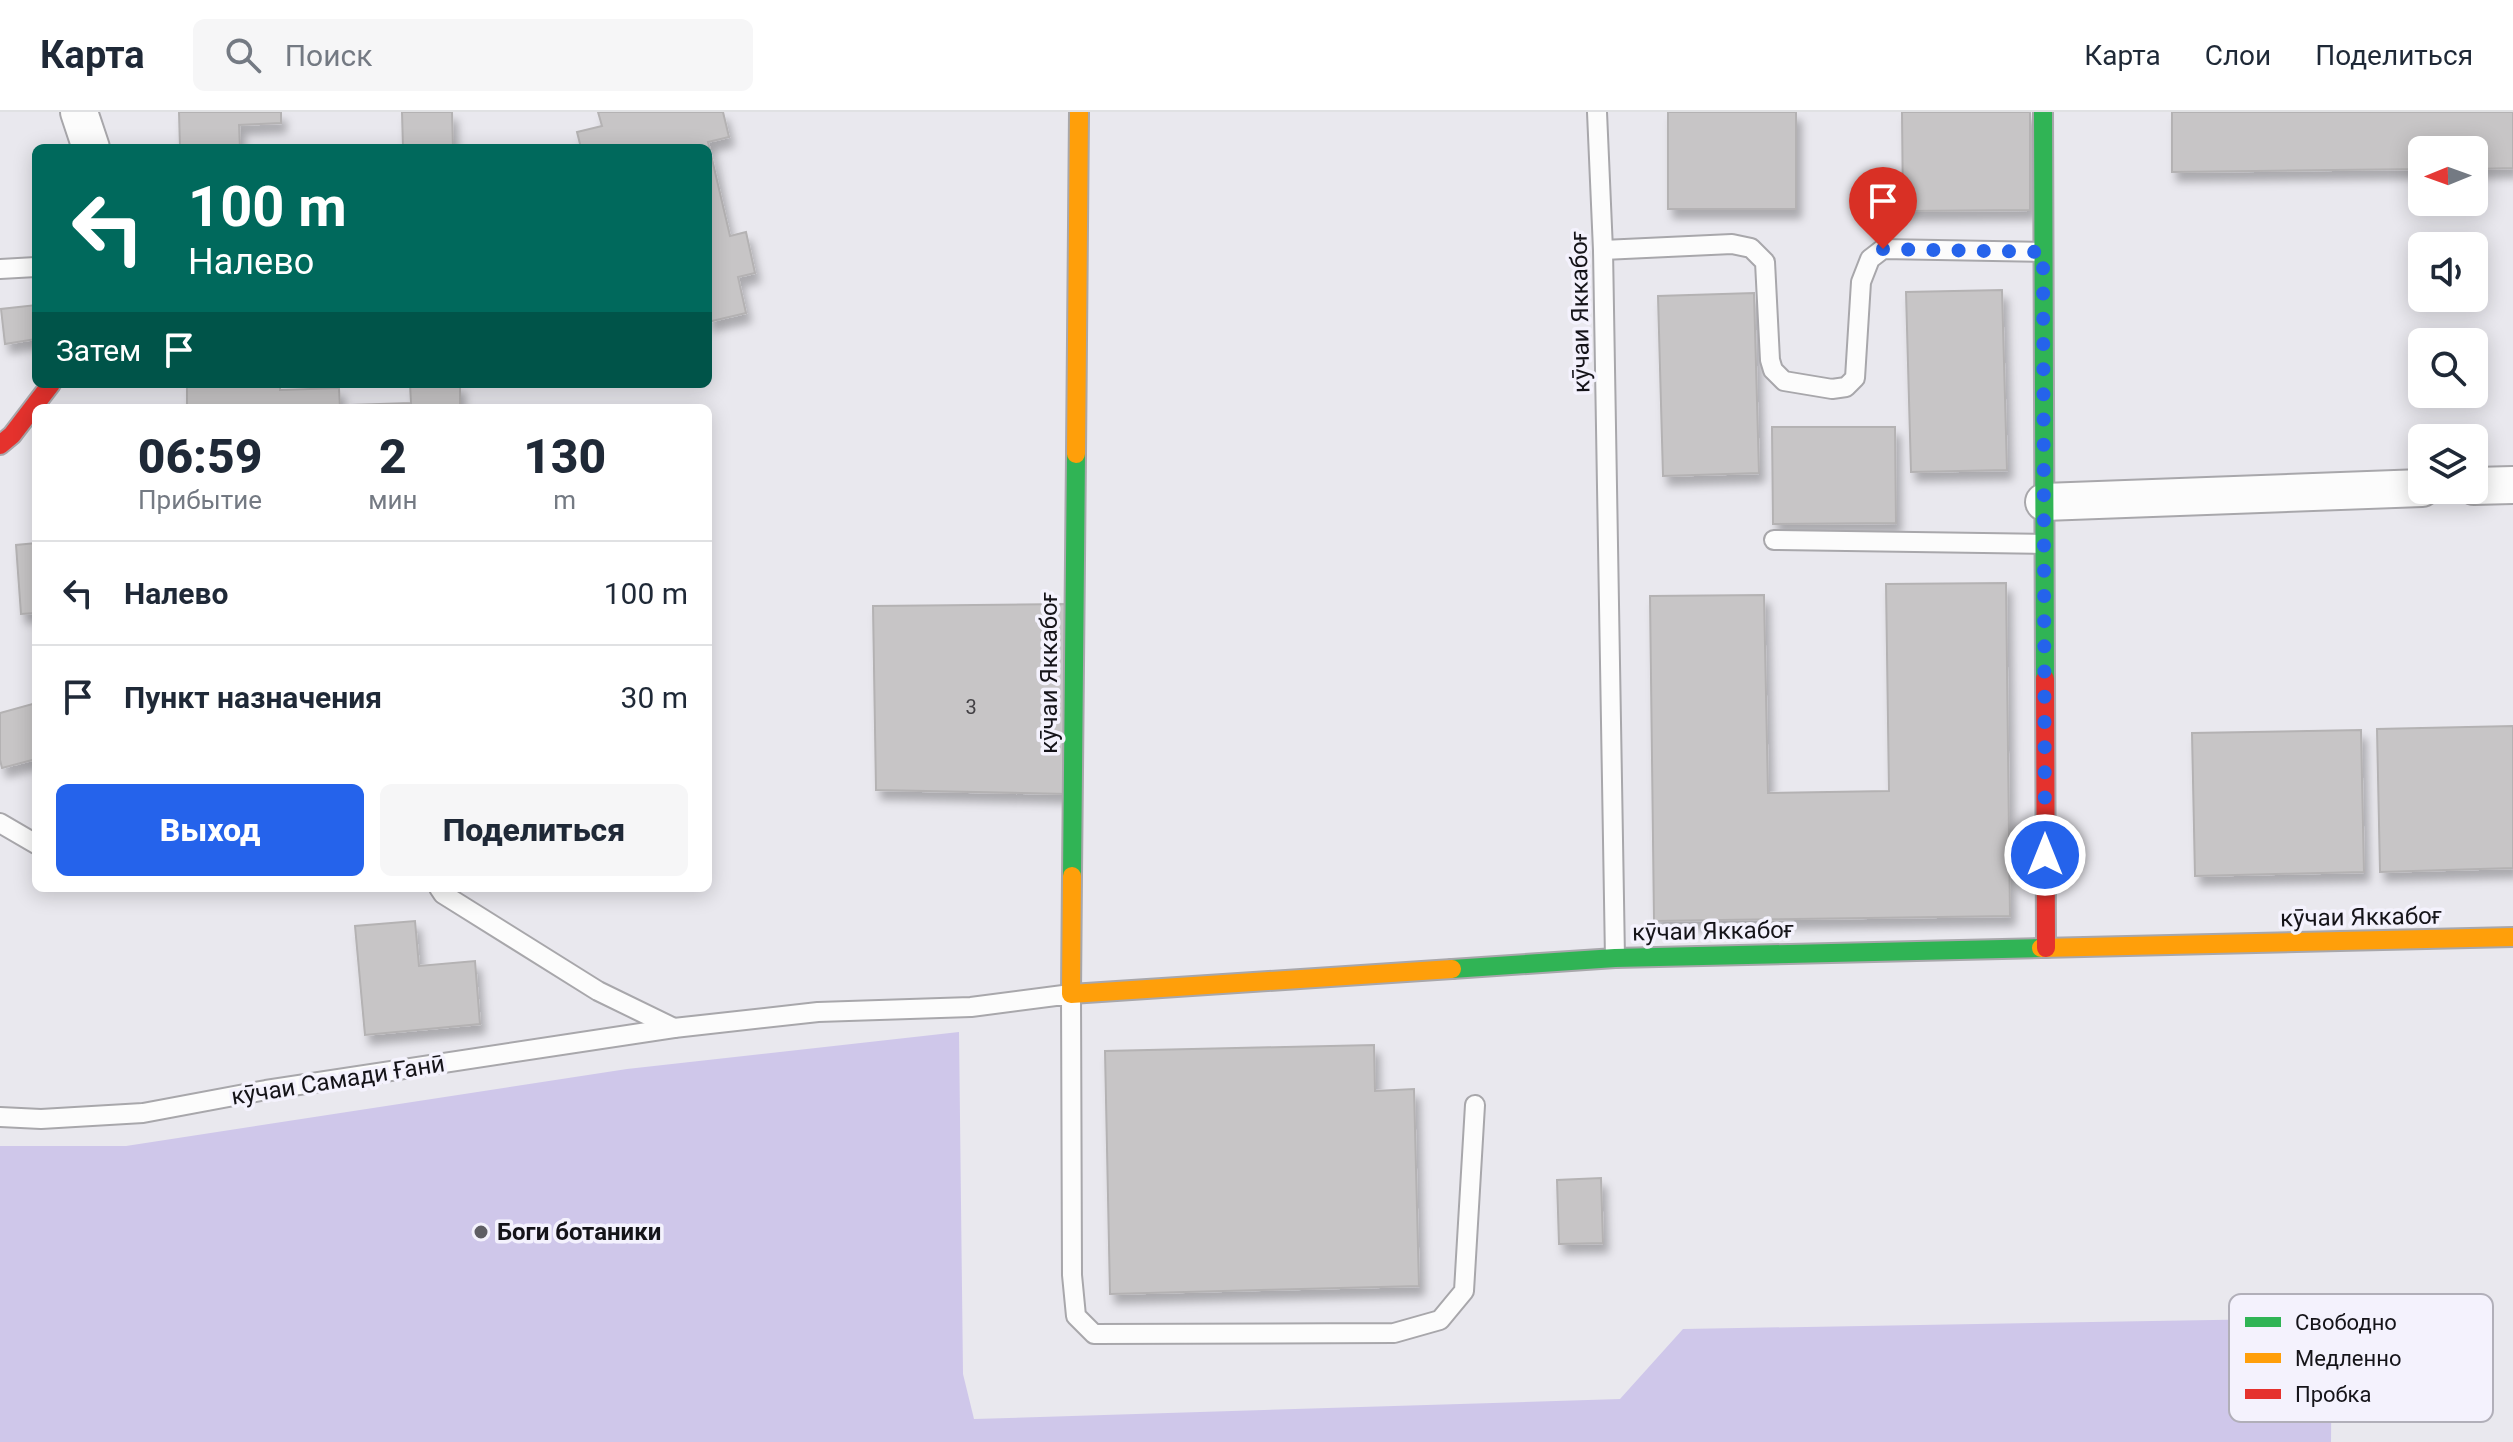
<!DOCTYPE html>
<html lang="ru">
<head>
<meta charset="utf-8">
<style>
	:root { --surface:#fff; --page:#f6f6f7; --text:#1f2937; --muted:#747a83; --line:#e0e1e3; --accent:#2563eb }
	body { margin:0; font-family:Roboto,sans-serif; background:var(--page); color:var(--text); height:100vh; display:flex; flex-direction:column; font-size:30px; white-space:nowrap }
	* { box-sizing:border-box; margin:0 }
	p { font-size:26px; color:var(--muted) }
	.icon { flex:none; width:44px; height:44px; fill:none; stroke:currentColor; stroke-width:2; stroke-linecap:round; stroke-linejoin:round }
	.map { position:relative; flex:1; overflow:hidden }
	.sheet { position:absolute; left:32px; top:292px; width:680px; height:488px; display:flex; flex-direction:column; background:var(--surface); border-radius:12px; box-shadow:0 4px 20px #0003 }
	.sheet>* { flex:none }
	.banner { position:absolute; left:32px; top:32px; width:680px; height:244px; border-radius:12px; box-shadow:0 4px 20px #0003; background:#00695c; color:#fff; overflow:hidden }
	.needle { width:52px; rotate:269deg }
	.fabs { position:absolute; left:2408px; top:24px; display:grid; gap:16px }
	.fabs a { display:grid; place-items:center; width:80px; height:80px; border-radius:12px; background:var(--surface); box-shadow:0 4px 20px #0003; font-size:40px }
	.pin { position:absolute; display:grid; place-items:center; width:68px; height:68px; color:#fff; margin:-82px -34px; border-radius:50% 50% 50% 0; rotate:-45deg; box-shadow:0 0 8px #0007 }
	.pin .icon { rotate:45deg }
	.me { position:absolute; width:88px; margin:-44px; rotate:0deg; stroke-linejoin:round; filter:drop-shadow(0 0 6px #0008) }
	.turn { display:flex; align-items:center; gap:28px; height:168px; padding:0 24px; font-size:36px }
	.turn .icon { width:104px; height:104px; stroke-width:2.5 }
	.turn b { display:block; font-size:56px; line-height:68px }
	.then { display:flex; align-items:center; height:76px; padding:0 24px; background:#0003; gap:16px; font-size:30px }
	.eta { display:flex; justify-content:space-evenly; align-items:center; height:136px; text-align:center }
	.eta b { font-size:48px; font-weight:800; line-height:56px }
	.button { display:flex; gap:16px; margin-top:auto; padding:16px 24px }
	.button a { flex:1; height:92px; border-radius:12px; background:var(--accent); color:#fff; font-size:32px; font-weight:800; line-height:92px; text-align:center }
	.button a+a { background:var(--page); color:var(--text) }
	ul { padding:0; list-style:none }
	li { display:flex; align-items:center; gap:24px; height:104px; padding:0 24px; border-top:2px solid var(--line) }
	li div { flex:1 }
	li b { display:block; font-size:30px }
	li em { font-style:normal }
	header { display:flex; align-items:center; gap:48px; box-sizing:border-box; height:112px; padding:0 40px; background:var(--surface); border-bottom:2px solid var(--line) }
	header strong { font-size:38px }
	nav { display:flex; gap:44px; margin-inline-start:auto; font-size:28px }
	.search { width:560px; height:72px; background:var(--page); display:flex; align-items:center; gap:20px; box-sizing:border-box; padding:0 28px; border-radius:12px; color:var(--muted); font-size:30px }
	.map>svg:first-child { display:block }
</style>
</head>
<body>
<header>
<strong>Карта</strong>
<div class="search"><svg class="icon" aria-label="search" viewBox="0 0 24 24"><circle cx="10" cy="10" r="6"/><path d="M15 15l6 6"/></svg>Поиск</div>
<nav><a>Карта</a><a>Слои</a><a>Поделиться</a></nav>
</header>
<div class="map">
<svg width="2513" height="1330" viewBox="0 0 2513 1330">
	<defs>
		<filter id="shadow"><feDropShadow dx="5" dy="9" stdDeviation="4" flood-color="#0004"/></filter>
	</defs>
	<rect width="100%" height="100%" fill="#e9e8ee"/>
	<polygon fill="#cfc7ea" points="959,920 963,1262 974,1307 1620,1287 1683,1217 2332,1206 2331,1330 0,1330 0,1034 126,1034 627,957"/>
	<g fill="#c7c5c6" stroke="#b4b2b3" stroke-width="2" filter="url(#shadow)">
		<polygon points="179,0 281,0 281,11 239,13 240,36 180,36"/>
		<polygon points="402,0 452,0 453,36 403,36"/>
		<polygon points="598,0 723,0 729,25 708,30 730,124 746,120 755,161 738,165 746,201 708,210 708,36 581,36 577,20 602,14"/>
		<rect x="1668" y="0" width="128" height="97"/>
		<polygon points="1902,0 2030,0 2030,98 1903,99"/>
		<polygon points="2172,0 2513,0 2513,56 2474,57 2474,38 2422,38 2422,57 2172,60"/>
		<polygon points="2002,178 2007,358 1911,360 1906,180"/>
		<polygon points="1754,181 1759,361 1663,364 1658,184"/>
		<polygon points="36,193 36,227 5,232 1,197"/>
		<polygon points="187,272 280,272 280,278 339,276 340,296 187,296"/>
		<polygon points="410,272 460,272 460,296 350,296 350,293 411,291"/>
		<polygon points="1772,315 1895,315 1896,411 1773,412"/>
		<polygon points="36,431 36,501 21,502 16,433"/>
		<polygon points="2006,471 2010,804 1654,809 1650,484 1764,483 1768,681 1889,679 1886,472"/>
		<polygon points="1067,492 1068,682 876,678 873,494"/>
		<polygon points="36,591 36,647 2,656 0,648 0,601"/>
		<polygon points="2513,614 2513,756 2380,760 2377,617"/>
		<polygon points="2361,618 2364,760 2195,764 2192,621"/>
		<polygon points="415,809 419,854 475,849 480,912 365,923 355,814"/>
		<polygon points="1374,933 1375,979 1414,977 1419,1174 1110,1182 1105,939"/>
		<polygon points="1601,1066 1603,1131 1559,1132 1557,1068"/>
	</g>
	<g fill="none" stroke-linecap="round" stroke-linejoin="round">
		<defs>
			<g id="lane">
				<polyline points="1597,0 1603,138 1615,846"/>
				<polyline points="1603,138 1732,132 1751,136 1765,150 1770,248 1773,258 1784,269 1832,277 1846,275 1855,266 1861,170 1870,147 1883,137 2043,140"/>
				<polyline points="0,157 36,155"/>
				<polyline points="1774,428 2044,432"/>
				<polyline points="0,711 36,732"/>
				<polyline points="439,776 443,782 598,879 674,916"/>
				<polyline points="0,1005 41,1007 143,1001 266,978 674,916 818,900 971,895 1071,882 1072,1163 1076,1204 1094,1222 1394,1221 1440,1208 1464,1179 1475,993"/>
			</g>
			<g id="street">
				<polyline points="79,0 91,36"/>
				<polyline points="2474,374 2513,373"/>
				<polyline points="2044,390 2422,376"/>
			</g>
			<g id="fast">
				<polyline points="2043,0 2045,567"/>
				<polyline points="1072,764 1076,342"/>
				<polyline points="1452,857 1615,846 2041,836"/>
			</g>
			<g id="slow">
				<polyline points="1076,342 1079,0"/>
				<polyline points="1072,764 1071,882 1452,857"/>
				<polyline points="2041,836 2513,825"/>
			</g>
			<g id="jam">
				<polyline points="0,333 12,323 51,272"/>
				<polyline points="2045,567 2046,836"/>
			</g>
		</defs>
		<use href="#lane" stroke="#a8a7ab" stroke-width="22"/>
		<use href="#street" stroke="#a8a7ab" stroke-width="40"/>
		<use href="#fast" stroke="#a8a7ab" stroke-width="22"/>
		<use href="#slow" stroke="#a8a7ab" stroke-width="22"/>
		<use href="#jam" stroke="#a8a7ab" stroke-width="22"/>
		<use href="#lane" stroke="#fcfcfc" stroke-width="18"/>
		<use href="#street" stroke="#fcfcfc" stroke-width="36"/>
		<use href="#fast" stroke="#30b455" stroke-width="18"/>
		<use href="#slow" stroke="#ff9f0a" stroke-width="18"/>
		<use href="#jam" stroke="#e5322d" stroke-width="18"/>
	</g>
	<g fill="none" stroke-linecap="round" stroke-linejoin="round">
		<polyline stroke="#2563eb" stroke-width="14" stroke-dasharray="0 25.2" points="1883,137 2043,140 2045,743"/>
	</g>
	<circle fill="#5f5e64" stroke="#f4f2fd" stroke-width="3" cx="481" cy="1120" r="8"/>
	<g text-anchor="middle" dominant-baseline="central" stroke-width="7" stroke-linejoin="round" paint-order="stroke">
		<g font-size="20" fill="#424044">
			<text x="971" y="595">3</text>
		</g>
		<g font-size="24" fill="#151419" stroke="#f4f2fd">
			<text transform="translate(1580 200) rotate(-91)">кӯчаи Яккабоғ</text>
			<text transform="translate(1049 561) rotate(-90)">кӯчаи Яккабоғ</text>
			<text transform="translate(2361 805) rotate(-1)">кӯчаи Яккабоғ</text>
			<text transform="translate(1713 819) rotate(-1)">кӯчаи Яккабоғ</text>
			<text transform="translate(338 968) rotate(-9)">кӯчаи Самади Ғанӣ</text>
		</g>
		<g font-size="24" font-weight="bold" fill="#151419" stroke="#f4f2fd" text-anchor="start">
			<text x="497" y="1120">Боги ботаники</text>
		</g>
	</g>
	<rect x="2229" y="1182" width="264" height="128" rx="12" fill="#f4f2fd" stroke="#b1afb9" stroke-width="2"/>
	<rect x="2245" y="1205" width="36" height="10" fill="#30b455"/>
	<rect x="2245" y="1241" width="36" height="10" fill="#ff9f0a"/>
	<rect x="2245" y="1277" width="36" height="10" fill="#e5322d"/>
	<g font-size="22" fill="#151419">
		<text x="2295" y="1218">Свободно</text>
		<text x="2295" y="1254">Медленно</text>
		<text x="2295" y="1290">Пробка</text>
	</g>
</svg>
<div class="fabs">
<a><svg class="needle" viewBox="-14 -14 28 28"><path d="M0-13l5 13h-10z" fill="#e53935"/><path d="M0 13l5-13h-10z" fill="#747a83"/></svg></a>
<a><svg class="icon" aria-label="sound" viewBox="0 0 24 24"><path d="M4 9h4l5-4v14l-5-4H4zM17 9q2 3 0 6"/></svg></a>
<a><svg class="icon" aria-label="search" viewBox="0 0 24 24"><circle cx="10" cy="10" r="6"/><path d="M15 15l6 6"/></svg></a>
<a><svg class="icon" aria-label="layers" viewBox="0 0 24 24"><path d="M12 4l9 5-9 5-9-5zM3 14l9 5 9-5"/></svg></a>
</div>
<div class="pin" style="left:1883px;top:137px;background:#d93025"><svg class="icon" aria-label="arrive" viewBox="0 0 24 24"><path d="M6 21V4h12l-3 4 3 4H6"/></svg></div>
<svg class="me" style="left:2045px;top:743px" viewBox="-20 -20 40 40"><circle r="17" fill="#2563eb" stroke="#fff" stroke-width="3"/><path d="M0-11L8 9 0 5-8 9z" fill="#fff"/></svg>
<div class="banner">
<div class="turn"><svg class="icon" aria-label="left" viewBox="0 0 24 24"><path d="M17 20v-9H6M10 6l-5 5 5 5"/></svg><div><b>100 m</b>Налево</div></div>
<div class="then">Затем<svg class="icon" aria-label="arrive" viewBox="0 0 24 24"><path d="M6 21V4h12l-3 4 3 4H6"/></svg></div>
</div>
<section class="sheet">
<div class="eta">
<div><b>06:59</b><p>Прибытие</p></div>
<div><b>2</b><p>мин</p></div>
<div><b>130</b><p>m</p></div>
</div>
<ul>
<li><svg class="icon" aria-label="left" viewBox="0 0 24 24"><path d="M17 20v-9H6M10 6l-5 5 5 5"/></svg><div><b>Налево</b></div><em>100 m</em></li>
<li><svg class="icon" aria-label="arrive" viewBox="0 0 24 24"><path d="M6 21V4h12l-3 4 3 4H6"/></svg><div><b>Пункт назначения</b></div><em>30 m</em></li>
</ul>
<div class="button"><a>Выход</a><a>Поделиться</a></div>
</section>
</div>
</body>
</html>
